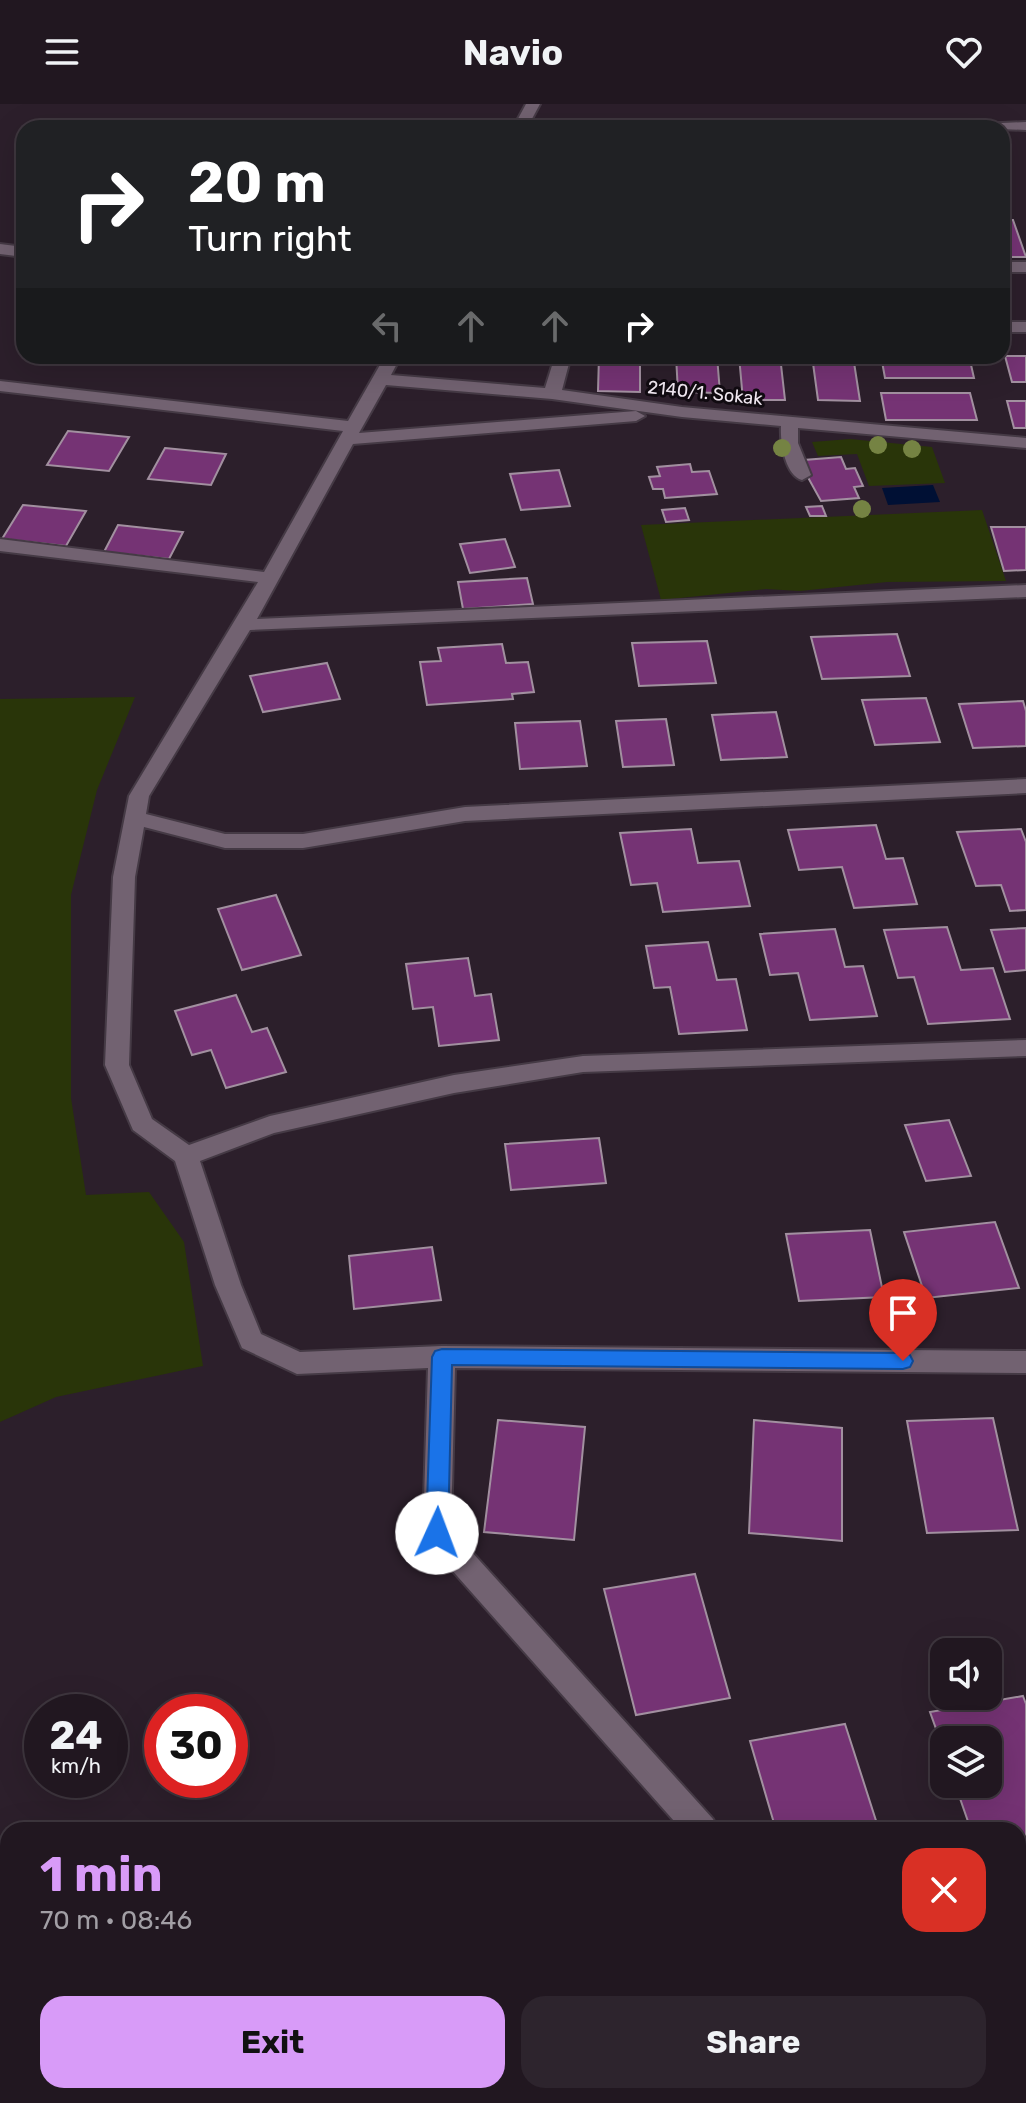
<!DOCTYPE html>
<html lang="en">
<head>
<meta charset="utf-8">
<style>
	:root { --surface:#211720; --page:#2d242d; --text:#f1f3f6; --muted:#a29fa5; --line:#3e363e; --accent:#d89bf8 }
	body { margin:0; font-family:Rubik,sans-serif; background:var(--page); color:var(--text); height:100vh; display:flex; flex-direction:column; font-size:30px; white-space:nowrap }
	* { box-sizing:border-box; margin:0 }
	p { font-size:26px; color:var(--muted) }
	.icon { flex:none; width:44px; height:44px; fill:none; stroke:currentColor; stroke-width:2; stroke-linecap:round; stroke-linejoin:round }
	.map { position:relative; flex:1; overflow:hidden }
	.sheet { position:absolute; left:0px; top:1718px; width:1026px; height:282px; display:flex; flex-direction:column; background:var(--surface); border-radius:24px 24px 0 0; box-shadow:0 8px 32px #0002,0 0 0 2px var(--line) }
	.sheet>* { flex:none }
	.top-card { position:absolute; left:16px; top:16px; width:994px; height:244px; border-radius:24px; box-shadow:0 8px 32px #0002,0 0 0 2px var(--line); background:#202124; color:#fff; overflow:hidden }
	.controls { position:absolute; left:930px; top:1534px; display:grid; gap:16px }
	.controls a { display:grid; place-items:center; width:72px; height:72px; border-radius:16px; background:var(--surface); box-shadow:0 8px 32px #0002,0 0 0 2px var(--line); font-size:40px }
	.speed { position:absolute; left:24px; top:1590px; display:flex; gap:16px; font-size:40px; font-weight:700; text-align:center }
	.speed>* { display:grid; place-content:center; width:104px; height:104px; border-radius:50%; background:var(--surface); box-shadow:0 8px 32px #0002,0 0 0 2px var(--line); line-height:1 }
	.speed small { font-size:20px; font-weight:400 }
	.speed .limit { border:12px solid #d22; background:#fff; color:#111 }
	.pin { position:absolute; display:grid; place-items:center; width:68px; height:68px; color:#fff; margin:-82px -34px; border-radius:50% 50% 50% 0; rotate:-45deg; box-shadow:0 0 8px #0007 }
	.pin .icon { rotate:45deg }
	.me { position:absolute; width:88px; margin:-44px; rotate:2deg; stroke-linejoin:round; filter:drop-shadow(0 0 6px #0008) }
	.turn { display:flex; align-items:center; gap:28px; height:168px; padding:0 40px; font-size:36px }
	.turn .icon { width:104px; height:104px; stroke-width:2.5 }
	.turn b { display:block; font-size:56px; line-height:68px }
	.lanes { display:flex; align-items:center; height:76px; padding:0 40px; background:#0003; justify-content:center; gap:40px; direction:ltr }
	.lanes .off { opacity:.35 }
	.round { display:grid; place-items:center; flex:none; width:84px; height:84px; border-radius:24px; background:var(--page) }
	.overview { display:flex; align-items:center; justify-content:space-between; height:136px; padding:0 40px }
	h1 { font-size:48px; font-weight:700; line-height:60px; color:var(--accent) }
	.primary-button { display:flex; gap:16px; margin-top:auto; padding:16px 40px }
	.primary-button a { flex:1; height:92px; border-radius:24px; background:var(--accent); color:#111; font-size:32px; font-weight:700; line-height:92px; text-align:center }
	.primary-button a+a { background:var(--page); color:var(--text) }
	header { display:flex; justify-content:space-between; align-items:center; height:104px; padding:0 40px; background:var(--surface); font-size:36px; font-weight:700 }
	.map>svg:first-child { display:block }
</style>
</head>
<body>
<header><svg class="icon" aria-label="menu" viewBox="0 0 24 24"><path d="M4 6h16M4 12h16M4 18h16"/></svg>Navio<svg class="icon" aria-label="heart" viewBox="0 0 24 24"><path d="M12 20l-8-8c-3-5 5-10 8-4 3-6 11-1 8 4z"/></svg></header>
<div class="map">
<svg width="1026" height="1999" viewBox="0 0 1026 1999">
	<rect width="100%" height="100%" fill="#2c1f2b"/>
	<g fill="#293509">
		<polygon points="850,335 932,343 945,379 869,382 857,350 818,352 812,338"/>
		<polygon points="982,406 1006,477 887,478 800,487 766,485 661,496 641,421"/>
		<polygon points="135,593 97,686 71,791 71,994 86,1091 149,1088 184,1138 203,1262 56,1293 0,1318 0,595"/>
	</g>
	<polygon fill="#001034" points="933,381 940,398 888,401 882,384"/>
	<g fill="#753374" stroke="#a290a0" stroke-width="2">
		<polygon points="1002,116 1013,116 1026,153 1002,153"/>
		<polygon points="599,252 640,252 640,288 598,287"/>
		<polygon points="676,252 717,252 720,289 678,288"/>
		<polygon points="739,252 780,252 785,296 743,296"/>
		<polygon points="812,252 853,252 860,297 818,296"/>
		<polygon points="881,252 969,252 974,274 885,274"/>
		<polygon points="1005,252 1026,252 1026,278 1012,278"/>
		<polygon points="881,289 970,289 977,316 886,316"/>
		<polygon points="1007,297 1026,297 1026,324 1014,324"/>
		<polygon points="68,327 129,333 109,367 47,361"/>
		<polygon points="165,344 226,350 211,381 148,375"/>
		<polygon points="841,353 846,365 855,364 863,382 854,383 859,394 821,397 805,368 804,356"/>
		<polygon points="690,360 692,368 709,367 717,390 665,394 663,385 653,385 649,373 660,372 657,363"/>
		<polygon points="559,366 570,402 521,406 510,370"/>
		<polygon points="23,401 86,407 66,442 2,435"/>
		<polygon points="822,402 826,412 810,412 806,403"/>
		<polygon points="685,404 689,416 666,418 662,406"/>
		<polygon points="118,421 183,428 169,455 104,448"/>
		<polygon points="991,423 1026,423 1026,466 1004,467"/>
		<polygon points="505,435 515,463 470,469 460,440"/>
		<polygon points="527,474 533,500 463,505 458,478"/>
		<polygon points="897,530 910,572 822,575 811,533"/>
		<polygon points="707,537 716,579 639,582 632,539"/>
		<polygon points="502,540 506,559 528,558 534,588 512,590 513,595 427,601 420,558 441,557 438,544"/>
		<polygon points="327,559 340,595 263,608 250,572"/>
		<polygon points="926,594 940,638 875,641 862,596"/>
		<polygon points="1023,597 1026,607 1026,642 973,644 959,600"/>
		<polygon points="776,608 787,653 721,656 712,611"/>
		<polygon points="666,615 674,661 623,663 616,617"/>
		<polygon points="580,617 587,662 520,665 515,619"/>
		<polygon points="876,721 886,755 903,754 917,800 854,804 842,763 799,766 788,726"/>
		<polygon points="691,725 698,759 739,757 750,802 663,808 657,779 631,781 620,729"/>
		<polygon points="1021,725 1026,738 1026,806 1010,807 1001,781 976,782 957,728"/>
		<polygon points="276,791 301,851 242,866 218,805"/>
		<polygon points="947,823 961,866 993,864 1010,915 928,920 914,873 898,874 884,826"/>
		<polygon points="1026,824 1026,866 1005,868 991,826"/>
		<polygon points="835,825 845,863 863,862 877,912 810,916 798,869 770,871 760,830"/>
		<polygon points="708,838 717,876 736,875 747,926 679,930 670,883 654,884 646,842"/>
		<polygon points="468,854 475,892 491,890 499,936 439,942 433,903 413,905 406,860"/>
		<polygon points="236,891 252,928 267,924 286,968 226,984 211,946 192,951 175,907"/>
		<polygon points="949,1016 971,1072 926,1077 905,1021"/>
		<polygon points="599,1034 606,1079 511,1086 505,1040"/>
		<polygon points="995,1118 1019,1184 926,1194 904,1128"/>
		<polygon points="870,1126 884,1193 799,1197 786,1130"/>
		<polygon points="432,1143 441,1196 354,1205 349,1152"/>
		<polygon points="993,1314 1018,1426 927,1429 907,1317"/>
		<polygon points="498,1316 585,1323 574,1436 484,1428"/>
		<polygon points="754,1316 842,1324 842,1437 749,1429"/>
		<polygon points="695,1470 730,1594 636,1611 604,1485"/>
		<polygon points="1023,1592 1026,1600 1026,1736 1018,1737 1018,1726 971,1726 955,1680 988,1680 988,1636 944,1636 944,1647 930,1608"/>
		<polygon points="845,1620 879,1726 776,1726 750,1637"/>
	</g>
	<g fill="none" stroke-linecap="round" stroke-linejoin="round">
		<defs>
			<g id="minor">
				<polygon points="526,0 540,0 527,24 513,24"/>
				<polygon points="1026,18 1026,26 974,24 981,20"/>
				<polygon points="0,140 24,143 24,153 0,150"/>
				<rect x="1002" y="158" width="24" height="10"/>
				<rect x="1002" y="218" width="24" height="10"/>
				<path d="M385,252h16l-10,19 154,13 10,-32h16l-9,34 120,17 344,31v10l-228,-20v15l13,32 -9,5c-17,-5 -22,-38 -21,-54l-99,-9 -130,-18 -166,-14 -27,48 277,-22 9,5 -9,5 -283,23 -96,175 769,-34v12l-776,33 -101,166 -3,18 79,20h78l162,-27 561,-28v14l-561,28 -162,27h-78l-81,-21 -9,50 -6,188 23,54 37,26 81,-29 184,-41 129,-19 443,-16v16l-443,16 -129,21 -180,40 -74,28 41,124 20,49 39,18 142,-6 584,5v22l-571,-5 -4,161 262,290 5,11h-36l-255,-288 -4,-9 5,-165 -131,6 -55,-26 -27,-63 -40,-124 -42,-31 -28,-65 8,-188 16,-81 129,-214 -258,-31v-12l264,33 79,-141 -343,-40v-10l348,40z"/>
				<rect x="1018" y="1831" width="8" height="32"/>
				<polygon points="918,1992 955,1992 958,1999 921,1999"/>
			</g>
		</defs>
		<use href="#minor" stroke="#453a45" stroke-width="4"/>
		<use href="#minor" fill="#726271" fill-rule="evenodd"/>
	</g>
	<g fill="#758343">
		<circle cx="878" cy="341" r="9"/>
		<circle cx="782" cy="344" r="9"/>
		<circle cx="912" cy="345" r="9"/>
		<circle cx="862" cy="405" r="9"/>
	</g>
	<polygon fill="#1a73e8" stroke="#114b97" stroke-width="2" points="442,1245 903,1249 910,1251 913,1257 910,1263 903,1265 452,1261 448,1429 444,1436 437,1439 429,1436 426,1429 432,1253 435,1247"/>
	<g text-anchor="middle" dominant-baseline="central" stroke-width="6" stroke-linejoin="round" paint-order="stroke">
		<g font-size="18" fill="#f2e9f2" stroke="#110b11">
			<text transform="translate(705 289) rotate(6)">2140/1. Sokak</text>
		</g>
	</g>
</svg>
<div class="controls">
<a><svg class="icon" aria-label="sound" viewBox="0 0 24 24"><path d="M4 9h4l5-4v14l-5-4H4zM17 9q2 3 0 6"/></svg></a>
<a><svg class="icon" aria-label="layers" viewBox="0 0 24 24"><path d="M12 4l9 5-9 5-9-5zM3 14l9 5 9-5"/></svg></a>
</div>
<div class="speed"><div>24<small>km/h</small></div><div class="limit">30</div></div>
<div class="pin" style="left:903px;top:1257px;background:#d93025"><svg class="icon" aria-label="arrive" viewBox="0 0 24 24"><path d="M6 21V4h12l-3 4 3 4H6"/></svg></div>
<svg class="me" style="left:437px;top:1429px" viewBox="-20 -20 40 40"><circle r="19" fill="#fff"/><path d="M0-13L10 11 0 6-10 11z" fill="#1a73e8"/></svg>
<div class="top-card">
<div class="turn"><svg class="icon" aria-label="right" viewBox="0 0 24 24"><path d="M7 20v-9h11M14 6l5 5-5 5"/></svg><div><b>20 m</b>Turn right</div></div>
<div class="lanes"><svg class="icon off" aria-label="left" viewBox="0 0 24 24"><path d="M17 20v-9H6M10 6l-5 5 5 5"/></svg><svg class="icon off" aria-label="ahead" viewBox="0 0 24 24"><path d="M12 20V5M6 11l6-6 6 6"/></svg><svg class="icon off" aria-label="ahead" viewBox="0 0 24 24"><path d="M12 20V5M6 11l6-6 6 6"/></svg><svg class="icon" aria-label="right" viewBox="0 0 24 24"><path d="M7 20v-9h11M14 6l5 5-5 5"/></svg></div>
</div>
<section class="sheet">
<div class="overview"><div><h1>1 min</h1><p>70 m · 08:46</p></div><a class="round" style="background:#d93025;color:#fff"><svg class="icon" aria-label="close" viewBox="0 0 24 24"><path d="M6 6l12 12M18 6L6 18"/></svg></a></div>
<div class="primary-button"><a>Exit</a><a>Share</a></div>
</section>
</div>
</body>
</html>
